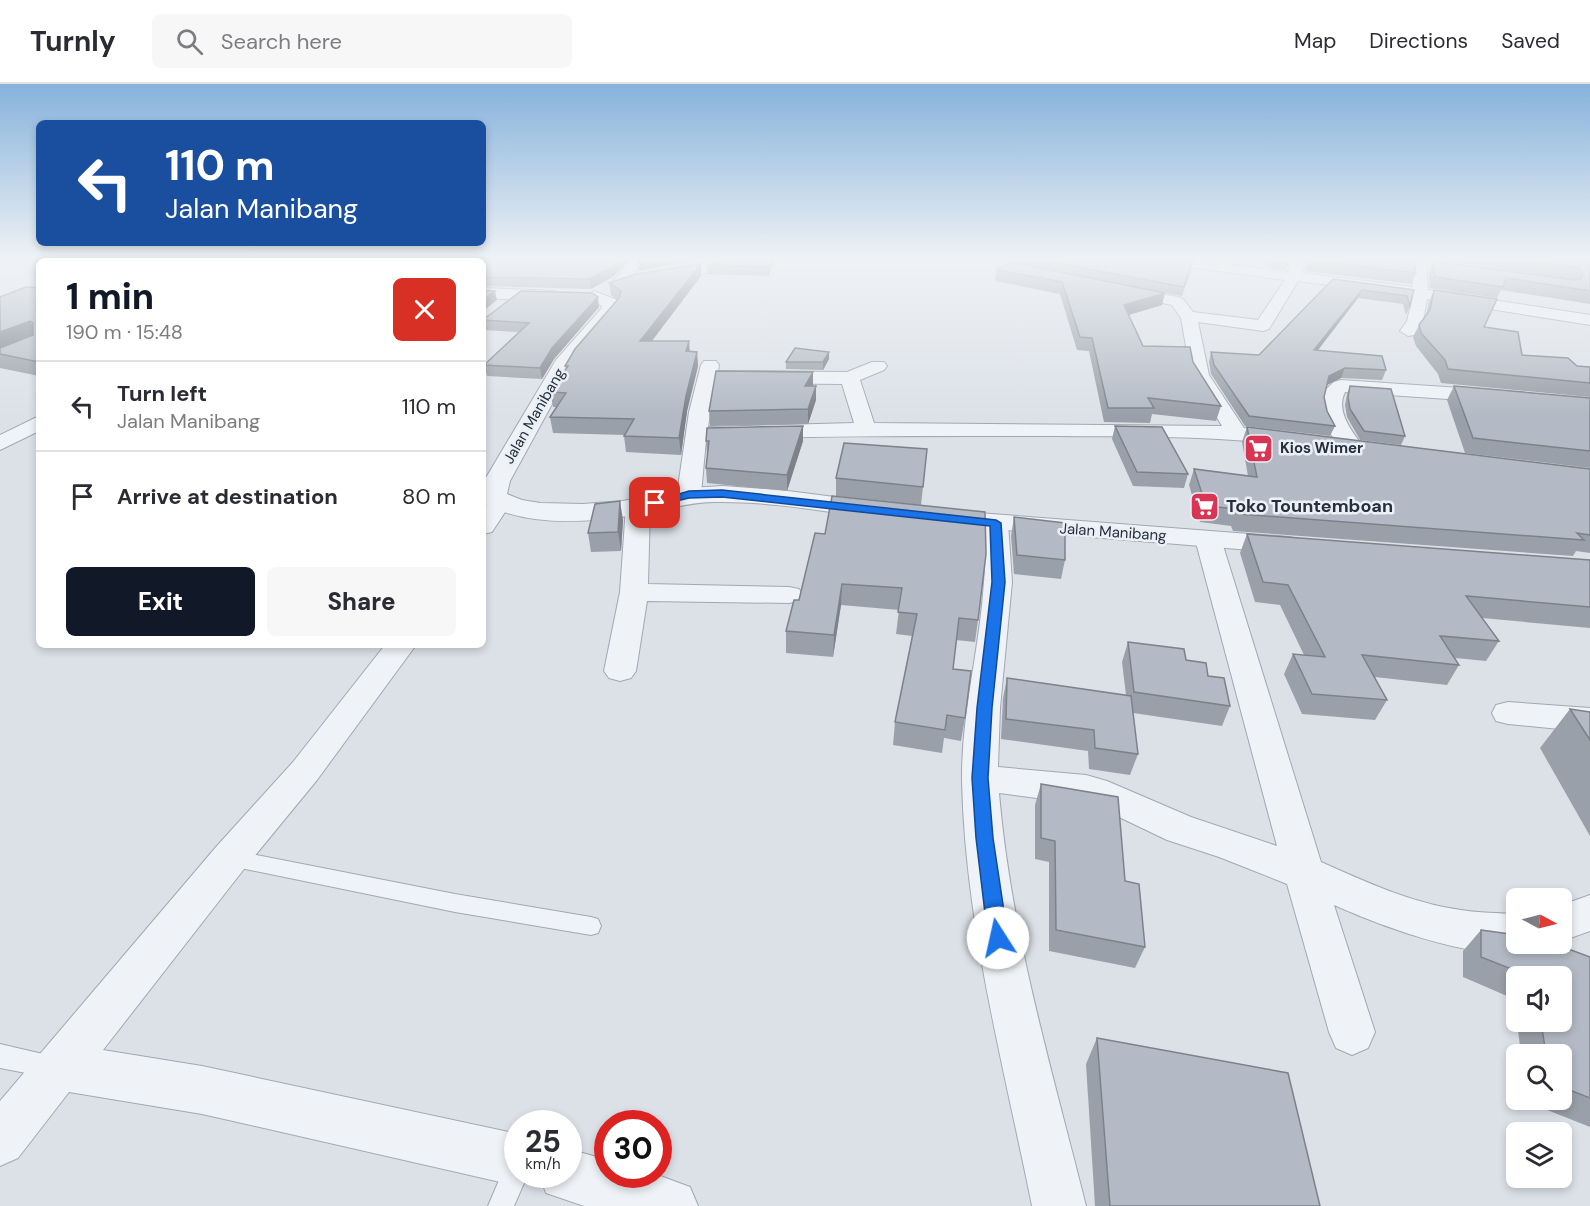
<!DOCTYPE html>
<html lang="en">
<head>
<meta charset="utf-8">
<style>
	:root { --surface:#fff; --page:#f7f7f7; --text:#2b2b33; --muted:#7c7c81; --line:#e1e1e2; --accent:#111827 }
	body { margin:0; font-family:"DM Sans",sans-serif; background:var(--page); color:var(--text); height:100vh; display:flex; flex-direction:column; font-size:22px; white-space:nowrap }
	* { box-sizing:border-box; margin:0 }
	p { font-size:20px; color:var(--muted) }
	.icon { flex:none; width:33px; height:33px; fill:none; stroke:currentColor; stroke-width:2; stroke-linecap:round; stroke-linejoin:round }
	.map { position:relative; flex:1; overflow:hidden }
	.panel { position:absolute; left:36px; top:174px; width:450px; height:390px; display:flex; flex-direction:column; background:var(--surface); border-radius:9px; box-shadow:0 3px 9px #0003 }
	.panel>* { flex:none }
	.hud { position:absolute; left:36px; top:36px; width:450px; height:126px; border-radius:9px; box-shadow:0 3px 9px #0003; background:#1a4fa0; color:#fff; overflow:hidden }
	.needle { width:39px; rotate:97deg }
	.controls { position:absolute; left:1506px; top:804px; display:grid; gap:12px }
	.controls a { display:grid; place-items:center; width:66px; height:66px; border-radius:9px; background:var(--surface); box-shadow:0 3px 9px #0003; font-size:30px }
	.speed { position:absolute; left:504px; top:1026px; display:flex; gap:12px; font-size:30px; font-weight:700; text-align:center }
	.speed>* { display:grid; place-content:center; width:78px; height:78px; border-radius:50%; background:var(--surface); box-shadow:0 3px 9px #0003; line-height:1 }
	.speed small { font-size:15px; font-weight:400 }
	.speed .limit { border:9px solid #d22; background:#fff; color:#111 }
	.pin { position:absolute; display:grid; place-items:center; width:51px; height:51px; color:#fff; margin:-26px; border-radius:12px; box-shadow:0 3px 9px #0006 }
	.me { position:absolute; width:66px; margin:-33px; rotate:350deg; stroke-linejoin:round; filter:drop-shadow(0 0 4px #0008) }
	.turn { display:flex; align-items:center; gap:21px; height:126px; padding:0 30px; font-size:27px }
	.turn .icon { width:78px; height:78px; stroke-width:2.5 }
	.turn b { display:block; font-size:42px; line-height:51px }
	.round { display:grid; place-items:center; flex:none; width:63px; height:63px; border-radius:9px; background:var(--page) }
	.headline { display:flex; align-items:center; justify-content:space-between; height:102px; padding:0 30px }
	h1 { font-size:36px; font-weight:800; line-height:45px; color:var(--accent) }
	.button { display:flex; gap:12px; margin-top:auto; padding:12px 30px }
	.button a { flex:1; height:69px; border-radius:9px; background:var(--accent); color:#fff; font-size:24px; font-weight:800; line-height:69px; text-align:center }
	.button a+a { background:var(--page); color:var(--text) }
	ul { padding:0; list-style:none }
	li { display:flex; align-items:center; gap:18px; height:90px; padding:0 30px; border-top:2px solid var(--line) }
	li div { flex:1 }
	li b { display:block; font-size:22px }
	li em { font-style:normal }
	header { display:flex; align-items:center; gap:36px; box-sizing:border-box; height:84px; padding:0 30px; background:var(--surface); border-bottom:2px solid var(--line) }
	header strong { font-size:28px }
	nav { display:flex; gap:33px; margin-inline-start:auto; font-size:21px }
	.search { width:420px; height:54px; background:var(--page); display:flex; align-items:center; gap:15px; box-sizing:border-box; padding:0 21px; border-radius:9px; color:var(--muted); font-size:22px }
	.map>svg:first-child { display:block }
</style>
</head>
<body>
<header>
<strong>Turnly</strong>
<div class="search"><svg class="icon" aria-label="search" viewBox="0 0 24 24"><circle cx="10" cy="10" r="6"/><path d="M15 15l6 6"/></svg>Search here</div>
<nav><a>Map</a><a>Directions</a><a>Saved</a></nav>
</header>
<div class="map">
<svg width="1590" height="1122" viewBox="0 0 1590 1122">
	<rect width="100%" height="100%" fill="#dce1e8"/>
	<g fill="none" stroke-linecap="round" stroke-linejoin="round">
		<defs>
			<g id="service">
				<polygon points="231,766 455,810 591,833 598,835 601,842 598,849 591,851 455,828 231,782 224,780 221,774 224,768"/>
				<polygon points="0,960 60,974 64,982 60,990 52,994 0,984"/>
				<polygon points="518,1069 518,1090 528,1090 514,1122 488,1122 509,1073"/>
			</g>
			<g id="minor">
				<polygon points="314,174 331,174 329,177 312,177"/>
				<polygon points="632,174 646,174 623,203 613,203 611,200"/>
				<polygon points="1010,174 1024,174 1019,181 1051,189 1053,192 1046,196 1005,186 1003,183"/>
				<path d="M1144,174h38l106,14 5,-14h14l-5,15 111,14 -1,-20 -29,-6 -2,-3h28l15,3 2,3 2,26 162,25v10l-163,-26 -4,22 -9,14 -6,1 -8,-5 7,-10 6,-25 -115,-15 -29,48 -6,2 -65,-9 11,53 35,53 48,6 3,5 -3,5 -8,1c-76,-10 -151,-8 -227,-9 -117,0 -234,-1 -351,4l-5,54 -4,5 -8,2 -8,-2 -4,-5 12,-82 12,-47 3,-4h12l3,4 -1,6 129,1 25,-10h12l3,4 -3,4 -24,10 14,43 348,3 -31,-51 -10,-57 -9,-13 -52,-11 -2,-3 7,-4 53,10 5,2 10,13 65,8 27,-40 -134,-18zM715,299l127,1 12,39 -146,4z"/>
				<polygon points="483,204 555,207 563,212 555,217 483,214"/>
				<path d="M1341,296l150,10 7,2 3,4 -3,4 -7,2 -146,-10c-10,20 8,40 19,56l-3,5c-29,7 -40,-40 -37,-62l10,-9z"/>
				<polygon points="39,332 39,347 0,366 0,351"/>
				<polygon points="499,412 507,414 511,419 492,448 483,450 483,425 491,414"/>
				<polygon points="638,416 647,418 650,423 648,500 789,503 799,505 803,511 799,517 789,519 647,517 636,587 631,594 620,597 609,594 604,587 620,508 626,423 629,418"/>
				<path d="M996,432l9,2 3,5 4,59 -12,126 -2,59 88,8 21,6 84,36 86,29 -82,-307 4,-5 9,-3 9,3 4,5 100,323c45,20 90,41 140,48 18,3 37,3 55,4v30h16c-36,28 -160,-22 -198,-39l41,127 -7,16 -16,7 -16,-7 -7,-16 -42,-148 -68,-27 -52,-17 -71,-34 -97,-13c12,141 53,277 87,413h-54c-28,-140 -67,-282 -70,-425 -1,-67 18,-133 22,-199 2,-19 0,-39 0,-59l3,-5z"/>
				<polygon points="385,561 416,561 317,696 244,785 103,966 202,982 518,1050 518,1090 538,1090 536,1094 518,1102 202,1030 69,1008 18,1074 0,1082 0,1017 216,763 293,678"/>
				<polygon points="1508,618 1590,624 1590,648 1508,640 1496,637 1492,629 1496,621"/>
				<polygon points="1590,811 1590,847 1562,857 1562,821"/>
				<polygon points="568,1065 608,1076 608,1090 655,1090 690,1103 698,1122 584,1122 546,1109 539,1090 568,1090"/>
			</g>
			<g id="tertiary">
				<polygon points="718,174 737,174 735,177 710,188 658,198 650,193 652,190 701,181"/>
				<path d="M594,207l23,9 3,4 -2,6 -43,52 -65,119 -3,13 15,6 18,3 43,1 40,-3 67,-13 33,-2 57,4 94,12 9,2 4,6 -4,6 -9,2c-53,-7 -107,-17 -160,-16 -23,0 -45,7 -68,11 -49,9 -117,16 -162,-10v-22l72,-121 45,-51 1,-3 -16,-10z"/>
				<polygon points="940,426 1289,453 1299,455 1303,461 1299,467 1289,469 930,440 926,434 930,428"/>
			</g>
		</defs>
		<use href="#service" stroke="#a1a8b2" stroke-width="2"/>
		<use href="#minor" stroke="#a1a8b2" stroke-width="2"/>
		<use href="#tertiary" stroke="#a1a8b2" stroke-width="2"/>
		<use href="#service" fill="#eff2f6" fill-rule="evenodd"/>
		<use href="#minor" fill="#eff2f6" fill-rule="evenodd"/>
		<use href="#tertiary" fill="#eff2f6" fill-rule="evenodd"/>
	</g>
	<g fill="#9aa0a9">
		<polygon points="776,174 768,192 707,190 707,181"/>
		<polygon points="1024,174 1169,174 1191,186 1182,212 1092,195 1162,221 1129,231 1143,262 1193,278 1221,322 1216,337 1152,330 1150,339 1104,338 1089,267 1077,266 1060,210 995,197 997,186 1023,181"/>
		<polygon points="1264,174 1291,174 1286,186 1267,183"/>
		<polygon points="1309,174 1414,174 1416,189 1411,200 1305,187 1309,175"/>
		<polygon points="1424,174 1571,174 1590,178 1590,220 1501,206 1497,214 1430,204 1429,188 1433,177 1550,192"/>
		<polygon points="1571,174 1590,174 1590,178"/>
		<polygon points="483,177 614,192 591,205 483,202"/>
		<polygon points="701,180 701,192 652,257 689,268 697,268 698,282 687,327 681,371 626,368 624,352 625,351 553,349 550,333 556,323 553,323 550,308 566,285 565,282 617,216 611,211 609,199"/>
		<polygon points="1333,195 1414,206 1410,222 1406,231 1403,220 1358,214 1318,266 1386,286 1382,296 1341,294 1327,301 1324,313 1327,327 1335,342 1330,352 1245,342 1211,290 1209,278 1211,268 1259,271"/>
		<polygon points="39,204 39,292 0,284 0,213"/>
		<polygon points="1434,206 1522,271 1577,282 1590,283 1590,313 1441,299 1438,290 1416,262 1413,253 1419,241 1426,231 1429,218"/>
		<polygon points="599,223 554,275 542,295 487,292 484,281 519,248 483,246 483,234"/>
		<polygon points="829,275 823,286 786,285 786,278"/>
		<polygon points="813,302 816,302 816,316 808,340 710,342 709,327"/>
		<polygon points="1350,302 1405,352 1401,361 1360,356 1347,333 1345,321 1347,310"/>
		<polygon points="1454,302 1590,314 1590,384 1465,369 1447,316"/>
		<polygon points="803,342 803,357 787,407 707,399 706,384 707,372 706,357"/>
		<polygon points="1115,342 1188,390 1184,404 1133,402 1112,355"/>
		<polygon points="1247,343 1590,385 1590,469 1576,467 1573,472 1233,447 1231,442 1200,438 1189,401 1194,385 1248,392 1242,358"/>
		<polygon points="927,365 921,421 836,412 836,394"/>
		<polygon points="1014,433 1065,476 1061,495 1014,490 1011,452"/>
		<polygon points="623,436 621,467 591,468 588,449"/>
		<polygon points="815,449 978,536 975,558 956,556 953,585 965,634 961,657 944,654 942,669 893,661 895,638 912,552 896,550 899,526 841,521 833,573 786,569 786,547 799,516"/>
		<polygon points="1247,450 1590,476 1590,544 1482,534 1499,557 1486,577 1455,574 1459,581 1447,601 1375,593 1387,616 1375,636 1302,630 1284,590 1293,570 1304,571 1280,521 1255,518 1240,469"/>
		<polygon points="1128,558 1186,576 1208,592 1230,622 1222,642 1133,629 1138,670 1130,691 1089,685 1088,667 1001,655 1003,614 1007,594 1126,611 1122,578"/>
		<polygon points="1570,625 1590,628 1590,752 1540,664"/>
		<polygon points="1041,700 1125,797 1145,863 1135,884 1049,867 1049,778 1035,775 1035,721"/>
		<polygon points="1481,846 1590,873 1590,1043 1527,1018 1527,1016 1562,1016 1562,970 1521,970 1517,938 1562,938 1562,892 1516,892 1516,932 1514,915 1463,893 1463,867"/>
		<polygon points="1097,954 1320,1122 1095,1122 1086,980"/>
	</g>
	<g fill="#7d828a">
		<polygon points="621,174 630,174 614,192 591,205 589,195"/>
		<polygon points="657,174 706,174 639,187 638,177"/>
		<polygon points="772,174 776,174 768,192 768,183"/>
		<polygon points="701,180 701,192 641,271 640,257"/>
		<polygon points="1362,206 1358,214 1311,275 1314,266"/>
		<polygon points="495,207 497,216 483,227 483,216"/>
		<polygon points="1165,209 1162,221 1121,233 1124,221"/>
		<polygon points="598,213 599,223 554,275 542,295 540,284 552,264"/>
		<polygon points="30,237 38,252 0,267 0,248"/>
		<polygon points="689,257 690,271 686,267"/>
		<polygon points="697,268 698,282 687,327 681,371 679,354 686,312"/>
		<polygon points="829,268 829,275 823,286 823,278"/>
		<polygon points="1345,284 1341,294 1325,302 1329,292"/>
		<polygon points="813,288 813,302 805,302"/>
		<polygon points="816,302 816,316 808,340 808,325"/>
		<polygon points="803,342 803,357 787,407 787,391"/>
		<polygon points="620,417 623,436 621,467 618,448"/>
		<polygon points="842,500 841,521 833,573 834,551"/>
	</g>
	<g fill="#b3bac5" stroke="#7d828a" stroke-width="1.5">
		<polygon points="383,174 621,174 613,183 589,195 483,193 483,177 376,177"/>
		<polygon points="641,174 657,174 638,177"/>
		<polygon points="728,174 772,174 768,183 707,181"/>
		<polygon points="1030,174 1169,174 1193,177 1184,203"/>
		<polygon points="1310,174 1414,174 1416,189 1309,176"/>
		<polygon points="1505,174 1571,174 1590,178 1590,207 1506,194 1503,203 1435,193 1433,177 1574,196 1580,195 1583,191 1579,184"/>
		<polygon points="1010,178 1165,209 1124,221 1143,262 1190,263 1193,278 1221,322 1148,314 1154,324 1108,324 1092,254 1080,253 1062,198 997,186"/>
		<polygon points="701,180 640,257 689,257 686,267 697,268 686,312 679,354 624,352 634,335 550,333 566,309 550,308 568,282 565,282 575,265 619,214 621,207 609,199 636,190"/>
		<polygon points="1333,195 1414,206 1410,222 1407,212 1362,206 1314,266 1382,272 1386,286 1345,284 1329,292 1324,313 1327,327 1335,342 1249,332 1214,281 1211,268 1259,271"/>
		<polygon points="26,203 39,204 39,278 0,270 0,264 33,251 33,239 30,237 0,248 0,213"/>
		<polygon points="483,206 495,207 483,216"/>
		<polygon points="1434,206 1497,215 1484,243 1518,248 1522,271 1568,274 1577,282 1590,283 1590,299 1448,285 1445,276 1421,249 1419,241 1430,226"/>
		<polygon points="521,207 592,209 598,213 552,264 540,284 484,281 529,239 483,236 483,234 488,232"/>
		<polygon points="795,264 829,268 823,278 786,278"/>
		<polygon points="716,287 813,288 805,302 816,302 808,325 709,327"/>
		<polygon points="1350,302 1391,305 1405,352 1364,347 1350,325 1348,313"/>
		<polygon points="1454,302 1590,314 1590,367 1473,354"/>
		<polygon points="803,342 787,391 706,384 709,357 706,357 707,344"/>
		<polygon points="1115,342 1162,343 1188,390 1137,388"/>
		<polygon points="1247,343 1590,385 1590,451 1577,449 1584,456 1239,430 1237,425 1206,422 1194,385 1257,393"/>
		<polygon points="844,359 927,365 923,403 836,394"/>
		<polygon points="832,412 985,428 986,470 978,536 959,534 953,585 971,587 965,634 947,631 945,646 895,638 917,530 898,528 902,504 842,500 834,551 786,547 794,516 799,516 815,449 825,450"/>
		<polygon points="620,417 618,448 588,449 595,420"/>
		<polygon points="1014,433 1065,439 1065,476 1017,471"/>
		<polygon points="1247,450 1590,476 1590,523 1466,512 1499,557 1440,552 1459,581 1362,571 1387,616 1312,610 1293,570 1325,573 1288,501 1263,498"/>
		<polygon points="1128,558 1184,565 1186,576 1206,579 1208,592 1224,594 1230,622 1134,608"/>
		<polygon points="1007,594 1131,612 1138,670 1095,664 1094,646 1006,635"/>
		<polygon points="1570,625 1590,628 1590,656"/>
		<polygon points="1041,700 1118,713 1125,797 1139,800 1145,863 1056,846 1055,757 1041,754"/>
		<polygon points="1481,846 1510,850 1516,849 1516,860 1555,860 1590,873 1590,1014 1562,1003 1562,970 1546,970 1541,938 1562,938 1562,892 1529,892 1481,873"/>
		<polygon points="1097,954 1288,989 1320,1122 1110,1122"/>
	</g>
	<linearGradient id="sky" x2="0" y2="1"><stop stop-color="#86b2dc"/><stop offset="0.53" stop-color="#eff2f5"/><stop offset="1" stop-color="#eff2f5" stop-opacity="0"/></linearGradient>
	<rect width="1590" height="331" fill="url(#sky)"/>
	<polygon fill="#1a73e8" stroke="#114b97" stroke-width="1.5" points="722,406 996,436 1001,439 1005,498 992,624 988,694 993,754 1008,854 1005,860 998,862 991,860 988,854 976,754 972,694 977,624 992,498 990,442 722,413 689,414 655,422 649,419 689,407"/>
	<defs>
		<symbol id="supermarket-square" viewBox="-11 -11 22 22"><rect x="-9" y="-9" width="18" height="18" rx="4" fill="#d83554" stroke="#ebf0f5"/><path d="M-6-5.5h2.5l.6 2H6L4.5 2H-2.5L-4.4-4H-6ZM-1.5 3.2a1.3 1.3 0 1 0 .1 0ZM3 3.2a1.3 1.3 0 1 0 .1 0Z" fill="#fff"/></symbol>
	</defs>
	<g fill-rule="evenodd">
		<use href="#supermarket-square" x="1242" y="348" width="33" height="33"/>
		<use href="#supermarket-square" x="1188" y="406" width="33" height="33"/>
	</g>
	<g text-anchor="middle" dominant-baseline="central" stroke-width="5" stroke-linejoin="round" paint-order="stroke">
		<g font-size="15" fill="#252f3f" stroke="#ebf0f5">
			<text transform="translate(534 332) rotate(-60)">Jalan Manibang</text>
			<text transform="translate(1113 448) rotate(4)">Jalan Manibang</text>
		</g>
		<g font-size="15" font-weight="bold" fill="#252f3f" stroke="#ebf0f5" text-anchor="start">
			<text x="1280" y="364">Kios Wimer</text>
		</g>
		<g font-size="18" font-weight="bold" fill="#252f3f" stroke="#ebf0f5" text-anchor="start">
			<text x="1226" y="422">Toko Tountemboan</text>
		</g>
	</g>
</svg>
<div class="controls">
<a><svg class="needle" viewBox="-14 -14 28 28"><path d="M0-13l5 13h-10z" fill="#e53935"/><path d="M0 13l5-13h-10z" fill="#7c7c81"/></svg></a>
<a><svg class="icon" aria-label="sound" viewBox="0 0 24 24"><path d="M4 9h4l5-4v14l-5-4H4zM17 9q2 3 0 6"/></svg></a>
<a><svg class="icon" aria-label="search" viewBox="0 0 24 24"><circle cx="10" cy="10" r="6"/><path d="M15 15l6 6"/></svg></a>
<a><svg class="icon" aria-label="layers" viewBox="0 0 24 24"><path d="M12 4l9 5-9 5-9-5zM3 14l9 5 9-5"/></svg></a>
</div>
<div class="speed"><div>25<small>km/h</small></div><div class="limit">30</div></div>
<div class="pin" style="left:655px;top:419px;background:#d93025"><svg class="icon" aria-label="arrive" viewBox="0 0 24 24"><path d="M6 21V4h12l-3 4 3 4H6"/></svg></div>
<svg class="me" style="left:998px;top:854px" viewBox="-20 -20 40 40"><circle r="19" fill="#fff"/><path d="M0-13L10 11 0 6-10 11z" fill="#1a73e8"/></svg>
<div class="hud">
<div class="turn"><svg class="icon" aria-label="left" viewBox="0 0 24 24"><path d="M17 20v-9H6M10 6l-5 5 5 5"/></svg><div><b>110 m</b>Jalan Manibang</div></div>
</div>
<section class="panel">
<div class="headline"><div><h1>1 min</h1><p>190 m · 15:48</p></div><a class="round" style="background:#d93025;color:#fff"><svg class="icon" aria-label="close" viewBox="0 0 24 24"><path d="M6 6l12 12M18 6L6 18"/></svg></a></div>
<ul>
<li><svg class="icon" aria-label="left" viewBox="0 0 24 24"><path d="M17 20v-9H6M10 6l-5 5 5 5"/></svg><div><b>Turn left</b><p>Jalan Manibang</p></div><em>110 m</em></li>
<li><svg class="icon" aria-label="arrive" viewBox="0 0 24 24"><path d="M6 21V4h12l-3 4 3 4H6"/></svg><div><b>Arrive at destination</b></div><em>80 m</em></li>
</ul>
<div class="button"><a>Exit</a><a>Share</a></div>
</section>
</div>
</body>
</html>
